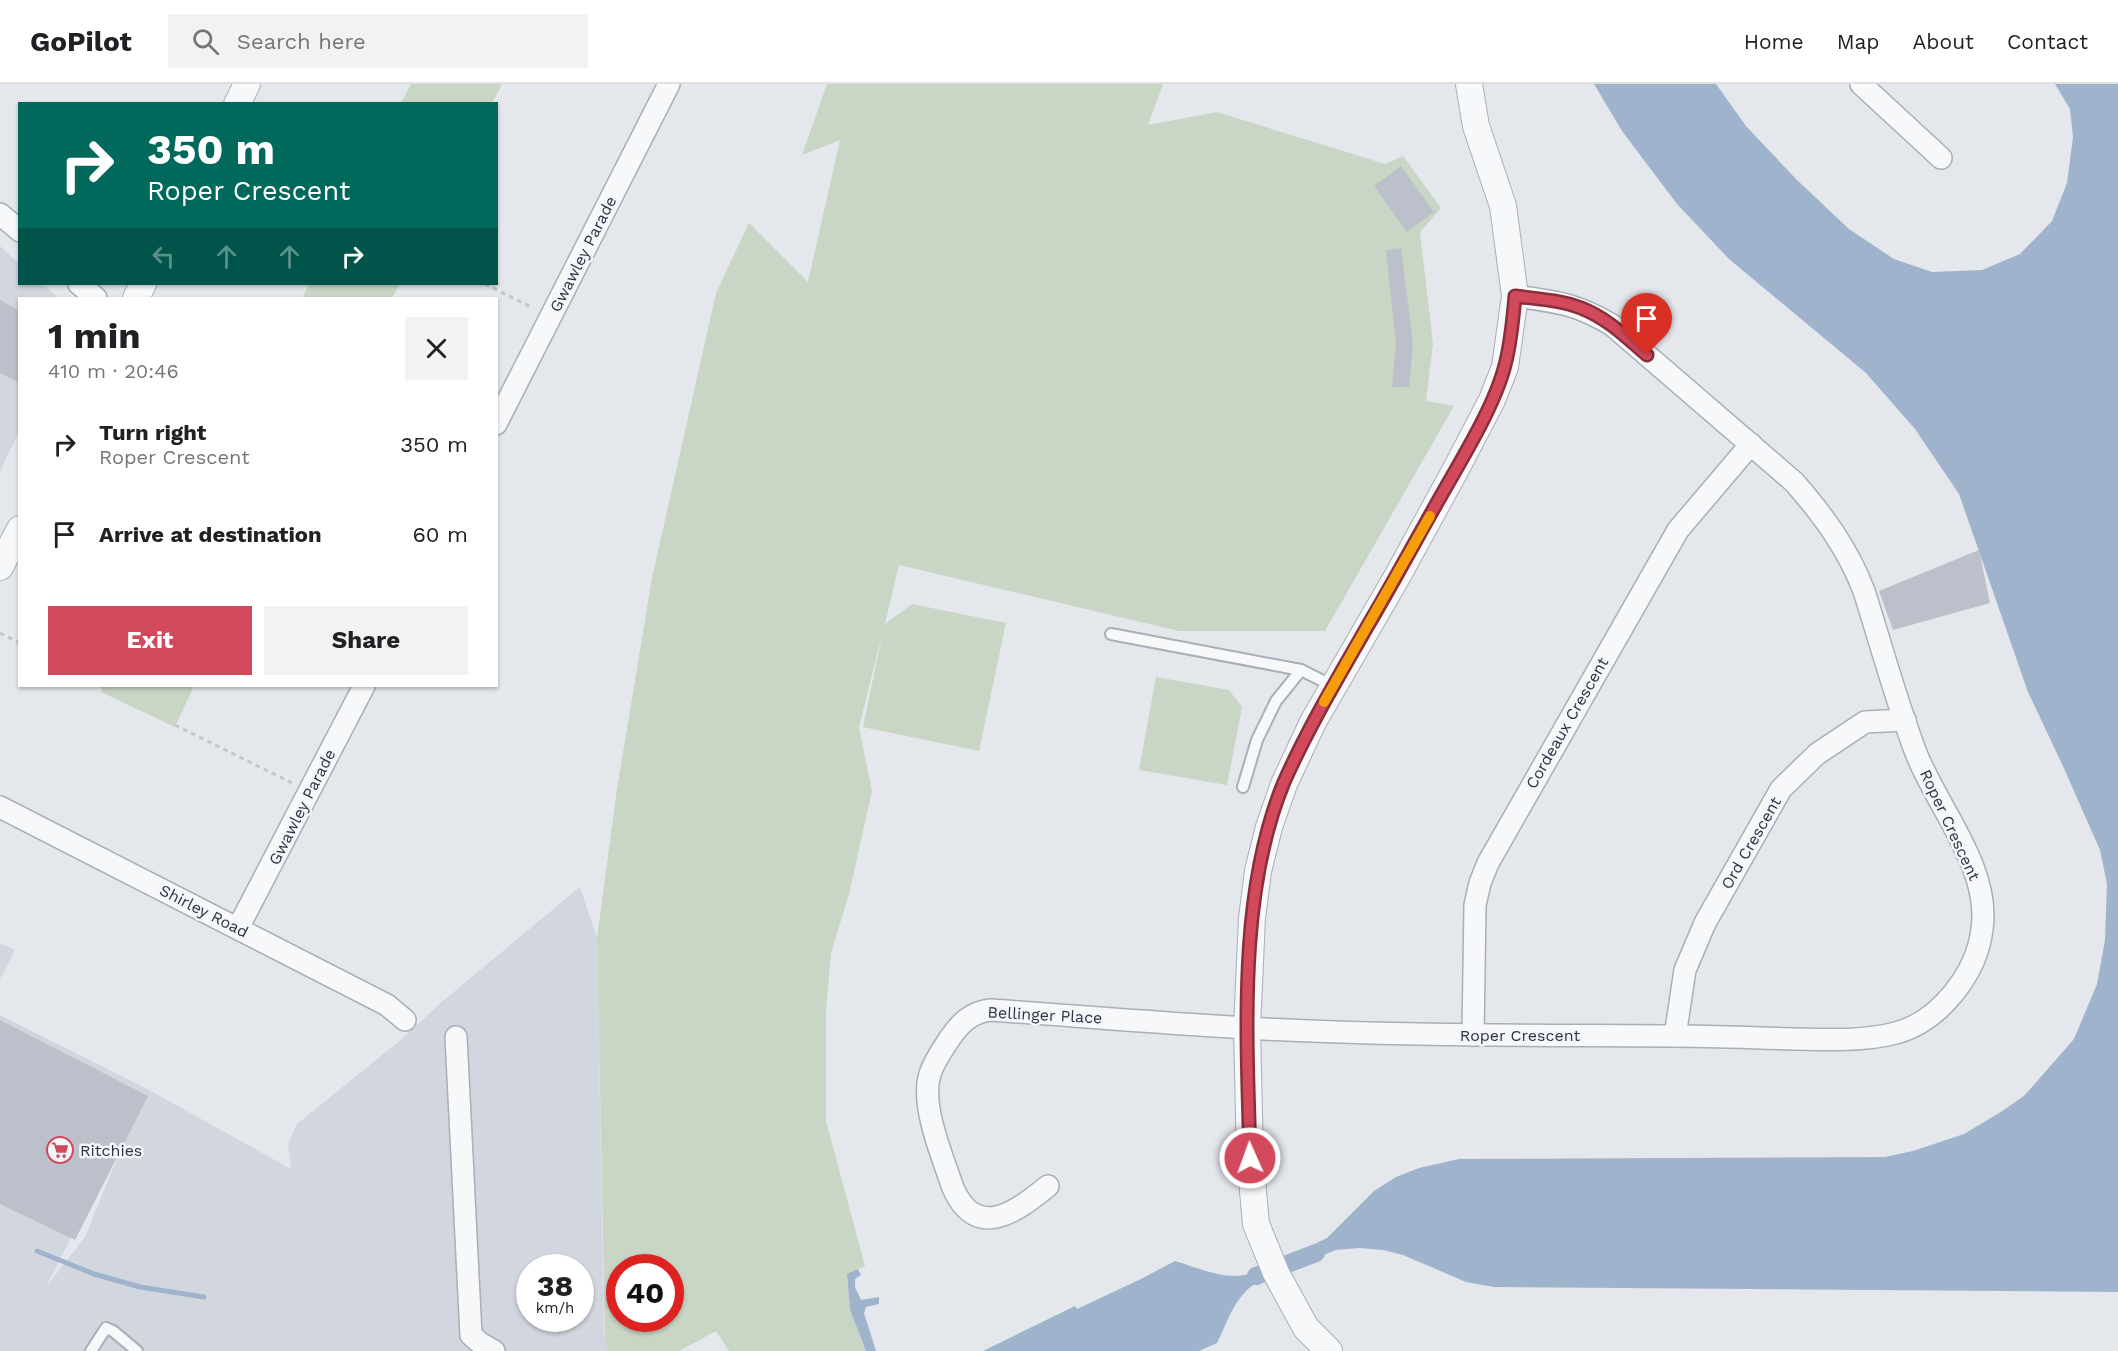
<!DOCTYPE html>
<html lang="en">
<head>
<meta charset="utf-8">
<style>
	:root { --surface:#fff; --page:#f2f2f2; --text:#202124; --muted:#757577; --line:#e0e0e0; --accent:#d1495b }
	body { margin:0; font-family:"Work Sans",sans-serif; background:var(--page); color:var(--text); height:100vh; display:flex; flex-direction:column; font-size:22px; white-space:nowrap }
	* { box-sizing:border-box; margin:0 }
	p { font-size:20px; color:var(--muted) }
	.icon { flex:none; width:33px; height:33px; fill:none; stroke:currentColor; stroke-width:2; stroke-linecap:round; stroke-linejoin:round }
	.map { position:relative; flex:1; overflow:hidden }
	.drawer { position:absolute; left:18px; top:213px; width:480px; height:390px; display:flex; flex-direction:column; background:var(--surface); border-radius:0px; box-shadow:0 2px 4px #0004 }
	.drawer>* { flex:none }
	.guide { position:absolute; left:18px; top:18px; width:480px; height:183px; border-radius:0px; box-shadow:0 2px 4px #0004; background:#00695c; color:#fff; overflow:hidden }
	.speed { position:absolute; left:516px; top:1170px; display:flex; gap:12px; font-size:30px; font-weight:700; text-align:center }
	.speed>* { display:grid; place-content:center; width:78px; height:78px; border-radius:50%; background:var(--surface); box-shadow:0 2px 4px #0004; line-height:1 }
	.speed small { font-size:15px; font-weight:400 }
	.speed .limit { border:9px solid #d22; background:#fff; color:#111 }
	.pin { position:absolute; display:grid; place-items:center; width:51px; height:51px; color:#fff; margin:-62px -26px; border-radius:50% 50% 50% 0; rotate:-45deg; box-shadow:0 0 6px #0007 }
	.pin .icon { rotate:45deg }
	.me { position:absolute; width:66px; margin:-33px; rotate:358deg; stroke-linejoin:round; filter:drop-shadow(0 0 4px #0008) }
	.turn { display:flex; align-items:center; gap:21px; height:126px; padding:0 30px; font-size:27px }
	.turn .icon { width:78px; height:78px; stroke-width:2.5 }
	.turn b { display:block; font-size:42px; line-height:51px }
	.lanes { display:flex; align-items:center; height:57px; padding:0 30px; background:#0003; justify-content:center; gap:30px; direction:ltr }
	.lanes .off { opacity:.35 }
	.round { display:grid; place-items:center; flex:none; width:63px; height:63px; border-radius:0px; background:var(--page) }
	.overview { display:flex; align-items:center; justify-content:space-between; height:102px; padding:0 30px }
	h1 { font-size:36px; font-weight:700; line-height:45px }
	.button { display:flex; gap:12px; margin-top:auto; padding:12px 30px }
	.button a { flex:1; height:69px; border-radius:0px; background:var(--accent); color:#fff; font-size:24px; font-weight:700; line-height:69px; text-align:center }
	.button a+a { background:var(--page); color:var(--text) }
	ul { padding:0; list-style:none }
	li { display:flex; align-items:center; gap:18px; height:90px; padding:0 30px }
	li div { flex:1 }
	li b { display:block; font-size:22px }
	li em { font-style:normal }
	header { display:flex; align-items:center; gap:36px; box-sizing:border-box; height:84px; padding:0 30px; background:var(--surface); border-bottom:2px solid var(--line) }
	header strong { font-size:28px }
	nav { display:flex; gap:33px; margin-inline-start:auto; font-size:21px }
	.search { width:420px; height:54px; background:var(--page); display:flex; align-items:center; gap:15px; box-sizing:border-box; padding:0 21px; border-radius:0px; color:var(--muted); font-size:22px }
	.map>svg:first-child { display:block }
</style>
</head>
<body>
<header>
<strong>GoPilot</strong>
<div class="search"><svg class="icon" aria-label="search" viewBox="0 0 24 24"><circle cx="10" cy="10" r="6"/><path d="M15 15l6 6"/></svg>Search here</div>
<nav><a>Home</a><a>Map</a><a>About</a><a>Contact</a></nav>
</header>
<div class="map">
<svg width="2118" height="1267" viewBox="0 0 2118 1267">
	<rect width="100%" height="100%" fill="#e4e7ec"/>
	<g fill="#d2d6de" fill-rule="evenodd">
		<polygon points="0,162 19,180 20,200 42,200 59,214 20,214 19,348 0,387"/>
		<path d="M580,803l17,51 7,395 5,18h-609v-336l147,74 144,80 -3,-25 9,-20 100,-81 47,-43zM141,1016l-56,137 -38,49v-1zM530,1184h50v50h-50z"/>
		<polygon points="0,859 15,866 0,895"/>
	</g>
	<g fill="#c9d6c5" fill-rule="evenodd">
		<polygon points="411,0 502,0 492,19 401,19"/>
		<path d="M827,0h336l-15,41 69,-13 168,52 18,-8 38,52 -21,24 13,112 -7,57 28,5 -129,225h-146l-280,-66 -14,59 27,-20 94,19 -27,128 -116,-24 20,-96 -24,96 13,64 -23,103 -18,59 -5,58v110l39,145 -18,9 3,35 16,41h-137l-13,-20 -37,20h-71l-3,-13 -8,-400 20,-149 35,-211 64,-285 33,-70 59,59 32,-142 -38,15zM620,1184h50v50h-50z"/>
		<polygon points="309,200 400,200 392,214 302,214"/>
		<polygon points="1156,593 1229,606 1242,623 1227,701 1139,686"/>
		<polygon points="105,602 194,602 175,643 101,608"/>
	</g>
	<g fill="#9fb4cc">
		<polygon points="1594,0 1716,0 1746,42 1797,96 1849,145 1894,175 1932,188 1982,186 2020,170 2052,137 2067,99 2073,53 2070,25 2055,0 2118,0 2118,1208 1494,1203 1466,1198 1403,1171 1383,1166 1359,1164 1336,1166 1295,1182 1290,1172 1327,1154 1374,1107 1396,1093 1419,1084 1459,1075 1885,1073 1913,1067 1964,1050 2004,1026 2025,1011 2074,955 2097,900 2105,856 2107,800 2100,766 2062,680 2028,608 1959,410 1915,345 1866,289 1729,175 1677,120 1622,47"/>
		<path d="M1175,1177c24,7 55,22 79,11l5,9c-24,14 -30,38 -42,62l-18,8h-216l92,-45 2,3 64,-30z"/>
		<polygon points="858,1185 861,1191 855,1195 855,1203 861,1216 879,1213 879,1220 866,1223 864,1229 876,1267 866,1267 850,1226 847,1190"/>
	</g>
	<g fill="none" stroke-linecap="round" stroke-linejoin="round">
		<polyline stroke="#9fb4cc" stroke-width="5" points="37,1167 94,1190 140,1203 204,1213"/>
		<polyline stroke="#9fb4cc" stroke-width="18" points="1256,1192 1316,1169"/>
	</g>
	<g fill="#bbc0ca">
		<polygon points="1401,82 1434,128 1407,148 1374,102"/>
		<polygon points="1401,164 1413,260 1409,303 1392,303 1396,260 1386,166"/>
		<polygon points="0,216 20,227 20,299 0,289"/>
		<polygon points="1979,466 1990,519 1893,546 1879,507"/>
		<polygon points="0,936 148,1012 75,1156 0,1120"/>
	</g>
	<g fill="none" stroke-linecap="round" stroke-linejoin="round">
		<defs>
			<g id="service">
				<polyline points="1111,550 1301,586 1333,602"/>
				<polyline points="1243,703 1257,656 1276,617 1301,586"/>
				<polyline points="91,1267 106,1244 113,1247 137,1267"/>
			</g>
			<g id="minor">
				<polyline points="1861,0 1941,74"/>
				<polyline points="0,130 20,147"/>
				<polyline points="79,200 96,214"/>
				<polyline points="496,340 669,0"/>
				<polyline points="0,723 387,921 405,936"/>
				<polyline points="238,844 364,602"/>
				<polyline points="1473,951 1475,821 1480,799 1488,779 1678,446 1751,360"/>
				<polyline points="1675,952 1685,886 1705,839 1781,705 1817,670 1865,638 1905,636"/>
				<polyline points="456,953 471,1251 480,1259 494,1267"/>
				<path d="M1048,1102c-31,25 -71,56 -95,2 -10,-30 -33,-83 -23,-114 4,-13 13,-25 20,-36 11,-16 22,-26 41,-28 85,6 170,13 255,18 141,8 283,7 424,8 43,0 85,2 128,3 32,1 67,2 98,-6 44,-12 81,-60 86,-104 9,-61 -45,-122 -66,-176 -20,-53 -35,-108 -52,-162 -16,-42 -41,-76 -70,-109l-182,-157c-37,-22 -55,-23 -97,-29"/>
			</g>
			<g id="tertiary">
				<polyline points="237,20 247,0"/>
				<polyline points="136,214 143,200"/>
				<polyline points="0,483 20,445"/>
				<polyline points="1329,1267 1306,1244 1276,1189 1256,1140 1250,1074 1247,944 1252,834 1258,787 1269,743 1284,700 1313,638 1398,491 1456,385 1492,316 1505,283 1515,212 1503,122 1476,42 1469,0"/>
			</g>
		</defs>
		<use href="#service" stroke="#a9aeb7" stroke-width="14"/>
		<use href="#minor" stroke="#a9aeb7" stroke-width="24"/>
		<use href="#tertiary" stroke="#a9aeb7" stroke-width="28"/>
		<g stroke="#c2c5cb" stroke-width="3" stroke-dasharray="4.5 4.5" stroke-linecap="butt">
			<polyline points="485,200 533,224"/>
			<polyline points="0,549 20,559"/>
			<polyline points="100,602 105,604"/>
			<polyline points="175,641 292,699"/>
		</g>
		<use href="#service" stroke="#f7f8fa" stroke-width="10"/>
		<use href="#minor" stroke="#f7f8fa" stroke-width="21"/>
		<use href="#tertiary" stroke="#f7f8fa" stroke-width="26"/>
	</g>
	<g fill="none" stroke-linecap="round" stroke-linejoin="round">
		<defs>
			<path id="route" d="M1250,1074c-3,-120 -13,-263 34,-376 24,-54 54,-104 83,-155 26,-44 50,-89 75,-133 21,-37 53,-89 63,-129 6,-22 8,-46 10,-69 22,3 46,4 66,12 26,10 45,29 66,47"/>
		</defs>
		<use href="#route" stroke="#882f3b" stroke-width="15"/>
		<use href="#route" stroke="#d1495b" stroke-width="10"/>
		<polyline stroke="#f59e0b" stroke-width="10" points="1324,618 1430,432"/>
	</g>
	<defs>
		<symbol id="supermarket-ring" viewBox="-11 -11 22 22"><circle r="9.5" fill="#f4f6f9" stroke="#d1495b" stroke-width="1.5"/><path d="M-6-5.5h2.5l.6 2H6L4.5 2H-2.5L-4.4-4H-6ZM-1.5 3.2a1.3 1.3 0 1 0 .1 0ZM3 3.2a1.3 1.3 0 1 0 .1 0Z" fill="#d1495b"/></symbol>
	</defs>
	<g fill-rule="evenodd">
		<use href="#supermarket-ring" x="45" y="1051" width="30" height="30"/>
	</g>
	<g text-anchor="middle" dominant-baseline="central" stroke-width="5" stroke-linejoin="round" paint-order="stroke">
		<g font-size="16" fill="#2b3445" stroke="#f4f6f9">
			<text transform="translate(583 170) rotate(-63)">Gwawley Parade</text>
			<text transform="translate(1567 639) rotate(-60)">Cordeaux Crescent</text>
			<text transform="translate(302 723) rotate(-63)">Gwawley Parade</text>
			<text transform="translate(1950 741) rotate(65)">Roper Crescent</text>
			<text transform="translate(1751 759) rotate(-60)">Ord Crescent</text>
			<text transform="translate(204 827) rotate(27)">Shirley Road</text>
			<text transform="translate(1045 931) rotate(3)">Bellinger Place</text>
			<text x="1520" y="951">Roper Crescent</text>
		</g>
		<g font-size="16" fill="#2b3445" stroke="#f4f6f9" text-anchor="start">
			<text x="80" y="1066">Ritchies</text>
		</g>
	</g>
</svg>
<div class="speed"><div>38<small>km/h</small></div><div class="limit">40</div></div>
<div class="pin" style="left:1647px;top:271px;background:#d93025"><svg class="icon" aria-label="arrive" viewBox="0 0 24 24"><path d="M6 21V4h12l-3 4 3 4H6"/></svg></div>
<svg class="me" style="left:1250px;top:1074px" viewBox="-20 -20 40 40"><circle r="17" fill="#d1495b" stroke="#fff" stroke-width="3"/><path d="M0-11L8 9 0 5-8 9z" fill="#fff"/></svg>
<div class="guide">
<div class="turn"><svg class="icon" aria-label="right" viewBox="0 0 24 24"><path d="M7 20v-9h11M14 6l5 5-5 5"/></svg><div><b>350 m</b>Roper Crescent</div></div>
<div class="lanes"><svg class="icon off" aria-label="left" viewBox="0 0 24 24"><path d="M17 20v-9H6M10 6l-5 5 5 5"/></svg><svg class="icon off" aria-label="ahead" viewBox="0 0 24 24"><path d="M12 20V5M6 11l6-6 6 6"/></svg><svg class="icon off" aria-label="ahead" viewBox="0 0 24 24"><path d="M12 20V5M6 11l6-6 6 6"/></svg><svg class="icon" aria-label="right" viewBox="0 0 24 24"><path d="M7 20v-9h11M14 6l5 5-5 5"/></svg></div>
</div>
<section class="drawer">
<div class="overview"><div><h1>1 min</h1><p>410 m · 20:46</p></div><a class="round"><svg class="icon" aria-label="close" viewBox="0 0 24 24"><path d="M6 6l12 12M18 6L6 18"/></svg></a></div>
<ul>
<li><svg class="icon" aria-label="right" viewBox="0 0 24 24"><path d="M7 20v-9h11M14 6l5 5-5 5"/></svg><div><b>Turn right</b><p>Roper Crescent</p></div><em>350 m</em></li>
<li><svg class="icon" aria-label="arrive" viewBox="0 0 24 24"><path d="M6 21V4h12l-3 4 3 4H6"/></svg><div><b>Arrive at destination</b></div><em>60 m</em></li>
</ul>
<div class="button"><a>Exit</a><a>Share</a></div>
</section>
</div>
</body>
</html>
